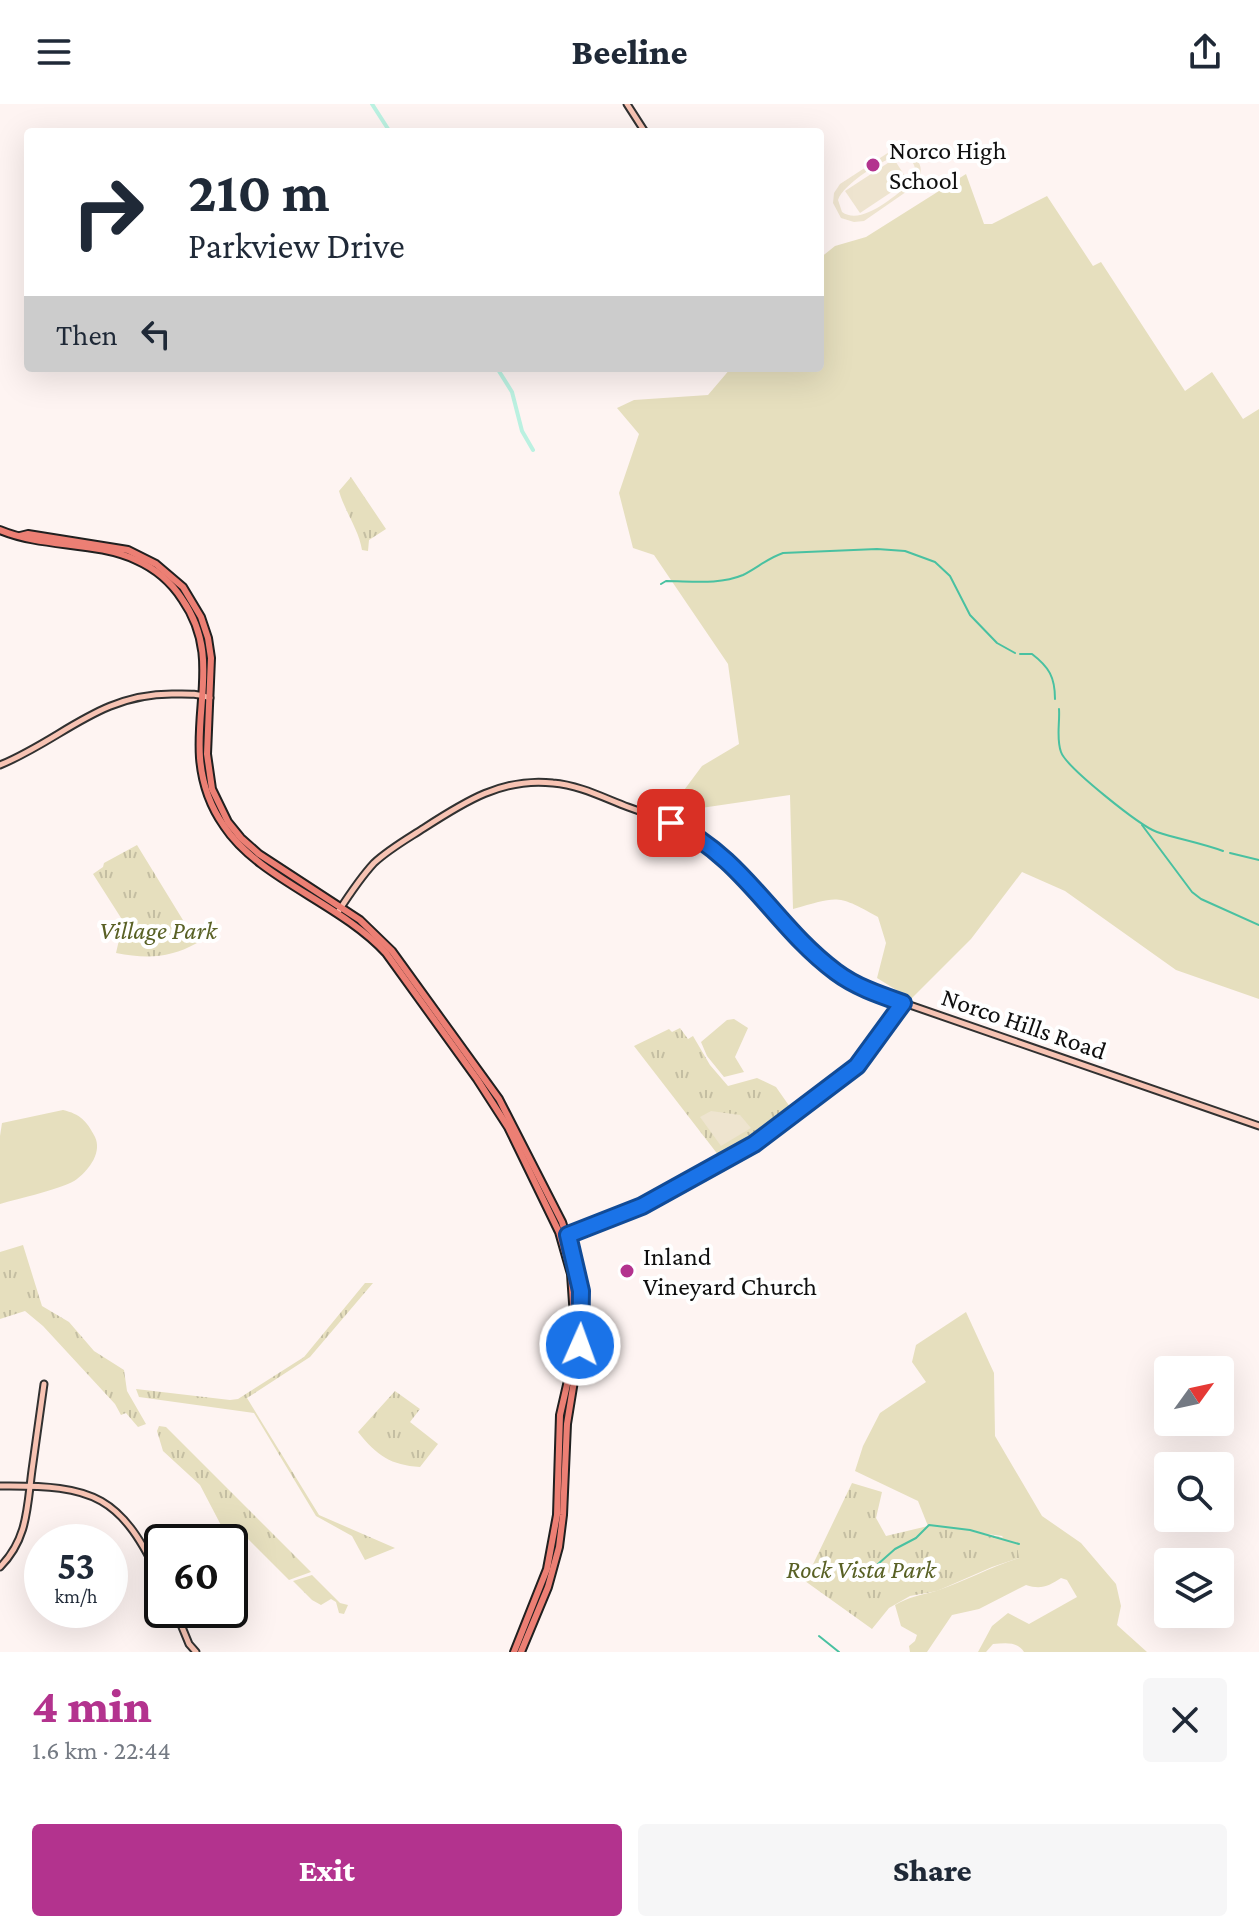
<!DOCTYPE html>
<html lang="en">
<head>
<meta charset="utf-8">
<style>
	:root { --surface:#fff; --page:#f6f6f7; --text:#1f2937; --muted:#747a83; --accent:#b3338e }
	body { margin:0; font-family:"Crimson Pro",serif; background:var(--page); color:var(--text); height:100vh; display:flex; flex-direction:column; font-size:30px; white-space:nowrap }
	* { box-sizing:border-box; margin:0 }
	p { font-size:26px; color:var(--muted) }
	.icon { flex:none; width:44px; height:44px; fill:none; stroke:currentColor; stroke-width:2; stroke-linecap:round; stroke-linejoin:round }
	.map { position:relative; height:1548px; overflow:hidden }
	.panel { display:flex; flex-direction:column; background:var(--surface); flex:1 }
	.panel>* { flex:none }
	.hud { position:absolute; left:24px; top:24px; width:800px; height:244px; border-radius:8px; box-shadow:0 8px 32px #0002; background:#fff; color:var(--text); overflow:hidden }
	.needle { width:52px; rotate:57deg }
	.tools { position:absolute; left:1154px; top:1252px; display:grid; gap:16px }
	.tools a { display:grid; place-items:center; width:80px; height:80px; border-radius:8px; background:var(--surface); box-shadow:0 8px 32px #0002; font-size:40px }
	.speed { position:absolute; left:24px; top:1420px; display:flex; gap:16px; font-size:40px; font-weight:700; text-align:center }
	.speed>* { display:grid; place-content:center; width:104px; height:104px; border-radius:50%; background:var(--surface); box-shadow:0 8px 32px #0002; line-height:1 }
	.speed small { font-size:20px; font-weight:400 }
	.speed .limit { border:4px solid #111; border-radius:12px; background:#fff; color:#111 }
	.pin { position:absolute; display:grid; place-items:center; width:68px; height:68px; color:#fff; margin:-34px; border-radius:16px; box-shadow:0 4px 12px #0006 }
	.me { position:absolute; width:88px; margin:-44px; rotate:2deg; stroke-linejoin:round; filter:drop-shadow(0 0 6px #0008) }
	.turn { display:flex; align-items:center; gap:28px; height:168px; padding:0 32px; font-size:36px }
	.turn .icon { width:104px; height:104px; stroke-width:2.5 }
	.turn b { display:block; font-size:56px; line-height:68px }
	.then { display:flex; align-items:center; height:76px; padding:0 32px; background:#0003; gap:16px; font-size:30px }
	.round { display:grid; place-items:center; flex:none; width:84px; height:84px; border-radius:8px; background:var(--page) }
	.summary { display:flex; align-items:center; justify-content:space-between; height:136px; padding:0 32px }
	h1 { font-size:48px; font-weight:800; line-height:60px; color:var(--accent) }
	.action { display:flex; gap:16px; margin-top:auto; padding:16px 32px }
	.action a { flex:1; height:92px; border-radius:8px; background:var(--accent); color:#fff; font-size:32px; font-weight:800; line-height:92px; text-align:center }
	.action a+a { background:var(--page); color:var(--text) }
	header { display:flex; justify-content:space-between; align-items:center; height:104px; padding:0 32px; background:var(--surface); font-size:36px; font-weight:800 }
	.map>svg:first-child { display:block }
</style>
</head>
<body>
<header><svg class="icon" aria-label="menu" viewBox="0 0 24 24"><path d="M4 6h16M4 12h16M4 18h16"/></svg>Beeline<svg class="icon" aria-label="share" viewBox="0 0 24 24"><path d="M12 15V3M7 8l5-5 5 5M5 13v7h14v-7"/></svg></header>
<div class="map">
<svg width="1259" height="1548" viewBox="0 0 1259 1548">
	<defs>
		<pattern id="park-tufts" width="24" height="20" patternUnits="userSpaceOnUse" patternTransform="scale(2)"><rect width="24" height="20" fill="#e6dfbe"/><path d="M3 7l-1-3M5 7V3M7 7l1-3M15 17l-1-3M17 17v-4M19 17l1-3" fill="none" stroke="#c4bea2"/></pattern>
	</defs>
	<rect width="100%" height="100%" fill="#fef4f2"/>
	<g fill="#e6dfbe">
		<path d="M966,70l18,50h8l55,-28 46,70 8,-4 84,129 27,-19 31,47 16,-10v590l-83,-29 -111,-79 -43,-19 -51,67 -60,60 -34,-21 9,-35 -8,-26c-41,-23 -39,-21 -85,-8l-3,-114 -123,18 35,-47 37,-22 -11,-80 -74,-109 -21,-7 -14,-55 20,-59 -22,-26 17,-8 74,-5 23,-27h89v-110l15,-12 31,-9z"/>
		<polygon points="734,915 748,924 735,953 744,968 724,973 707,952 701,938 727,916"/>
		<path d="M63,1006c17,4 24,11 32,27 7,15 -5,32 -18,42 -11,9 -60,20 -77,25v-68l2,-13z"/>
		<path d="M966,1208l28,61 1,63 47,80 39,27 35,41 5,22 -4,19 30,27h-123c-7,-11 -19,-9 -31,-8l-7,8h-8l14,-26 16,-13 21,11 48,-27 -10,-17 -6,-2c-12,8 -20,12 -35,7l-47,24 -27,6 -25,37h-17l-1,-6 6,-5 2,-6 -16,-9 -6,-21c14,-8 26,-10 41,-14 28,-9 54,-24 83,-33l-17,-22 -74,-10 -10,-25 -63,-30 8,-25 17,-33 46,-31 -14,-20 4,-17z"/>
	</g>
	<g fill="url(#park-tufts)">
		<path d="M351,373l35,52 -17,11 -1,11 -6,-1c-3,-20 -17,-38 -23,-59z"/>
		<path d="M137,741l60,98c-27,15 -50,16 -81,10l3,-13 10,-3 1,-5 -37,-58 10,-7 1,-4z"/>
		<polygon points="680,924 688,935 693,932 710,961 728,982 757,974 776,983 790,1003 719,1052 634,942 669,925 672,928"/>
		<polygon points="23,1141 42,1202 69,1218 94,1247 124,1266 127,1287 146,1320 138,1323 126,1309 121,1311 115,1300 43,1222 25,1207 0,1215 0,1148"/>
		<polygon points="365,1179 373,1179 310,1253 247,1294 319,1411 395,1444 365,1456 352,1432 316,1412 254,1309 139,1293 136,1285 230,1296 238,1295 304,1253"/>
		<path d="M395,1287l25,18 -10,13 28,22 -18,23c-29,-2 -43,-11 -62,-35z"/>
		<polygon points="159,1322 166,1323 311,1468 289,1476 237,1424 223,1425 200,1381 163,1347 157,1327"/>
		<polygon points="852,1379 882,1388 876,1414 886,1432 928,1422 943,1422 1016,1436 1019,1454 992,1463 937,1487 910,1492 889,1504 872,1525 805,1477"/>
		<polygon points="312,1471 340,1499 348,1501 344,1510 339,1509 336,1498 331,1495 321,1501 312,1496 293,1477"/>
	</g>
	<g fill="#eee4cf" fill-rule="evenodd">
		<path d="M900,41c10,14 30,14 16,40l-52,36 -10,1 -13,-4 -8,-15 1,-10 6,-9zM903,51c13,5 16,18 7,29 -16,12 -48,42 -68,28l-4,-12c4,-15 49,-45 65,-45z"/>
		<polygon points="894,55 908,77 860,109 845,87"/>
		<polygon points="711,1007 740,1011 751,1024 721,1042 700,1013"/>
	</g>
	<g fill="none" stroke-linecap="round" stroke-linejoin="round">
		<g stroke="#49c1a1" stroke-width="2">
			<path d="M661,480l5,-3c25,0 53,4 77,-6 14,-7 25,-17 40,-22l94,-4 28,2 30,11 15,14 20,39 27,28 18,10"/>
			<path d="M1020,550h12c17,13 23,23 23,45"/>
			<path d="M1059,605c1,14 -3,29 2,43 5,15 79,74 96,80 21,7 44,11 66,19"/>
			<polyline points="1142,721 1192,788 1201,795 1259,821"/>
			<polyline points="1230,749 1259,756"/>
			<polyline points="869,1468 895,1445 916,1434 929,1421 970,1426 1019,1440"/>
			<polyline points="819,1532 839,1548"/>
		</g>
		<g stroke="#bbf1e1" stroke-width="4">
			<polyline points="372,0 390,28"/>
			<polyline points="497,264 512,288 522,327 533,346"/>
		</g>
		<defs>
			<g id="secondary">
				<polyline points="627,0 645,28"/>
				<path d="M0,661c63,-26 99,-71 172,-71 13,0 26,-1 38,4"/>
				<path d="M338,808c11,-17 22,-34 36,-49 15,-14 33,-24 50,-35 40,-26 79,-51 129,-45 26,2 51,15 75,24 31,11 62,22 88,43 60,48 87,111 162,144l381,132"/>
				<polyline points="564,1132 642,1102 754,1040 857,962 903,899"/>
				<path d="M0,1382c95,-1 121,9 162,97"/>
				<path d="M0,1463c28,-28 27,-60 32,-97 4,-29 8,-58 12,-86"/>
				<polyline points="175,1506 189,1540 196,1548"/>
			</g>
			<g id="primary">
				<path d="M0,426c43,18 95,11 136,30 18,8 35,22 46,39 37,53 14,101 18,159 2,25 10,48 24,68 35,53 116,77 162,127l91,126 31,48 51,105 12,42 4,58 -6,44 -9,39 -3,100 -10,54 -33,83"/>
				<polyline points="20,432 28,430 128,446 156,460 183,483 201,513 208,534 211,554 207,650 212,685 228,718 241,734 259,750 360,816 392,847 499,995 562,1118 578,1169 582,1228 567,1320 563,1411 559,1443 548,1483 521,1548"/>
			</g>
		</defs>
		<use href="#secondary" stroke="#313131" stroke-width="9"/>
		<use href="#primary" stroke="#202020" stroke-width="10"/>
		<use href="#secondary" stroke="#f7c3b3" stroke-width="5"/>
		<use href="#primary" stroke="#ec7f74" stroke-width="6"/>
	</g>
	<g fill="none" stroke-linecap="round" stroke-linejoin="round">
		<defs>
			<path id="route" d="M580,1241l1,-54 -13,-56 74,-29 112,-62 103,-78 46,-63c-23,-8 -47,-16 -67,-31 -62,-46 -91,-114 -165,-149"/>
		</defs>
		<use href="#route" stroke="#114b97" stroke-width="20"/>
		<use href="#route" stroke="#1a73e8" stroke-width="14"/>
	</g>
	<g fill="#b3338e" stroke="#fff" stroke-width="3">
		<circle cx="873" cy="61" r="8"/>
		<circle cx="627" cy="1167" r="8"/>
	</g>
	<g text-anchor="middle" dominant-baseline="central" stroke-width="8" stroke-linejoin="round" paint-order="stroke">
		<g font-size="26" fill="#0f0f0f" stroke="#fff" text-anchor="start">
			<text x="889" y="46">Norco High<tspan x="889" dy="30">School</tspan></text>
			<text x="643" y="1152">Inland<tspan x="643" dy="30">Vineyard Church</tspan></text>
		</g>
		<g font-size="26" font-style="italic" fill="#596125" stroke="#fff">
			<text x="158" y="826">Village Park</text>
			<text x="861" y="1465">Rock Vista Park</text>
		</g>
		<g font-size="26" fill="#0f0f0f" stroke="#fff">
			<text transform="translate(1024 920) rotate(19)">Norco Hills Road</text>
		</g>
	</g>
</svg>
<div class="tools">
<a><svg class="needle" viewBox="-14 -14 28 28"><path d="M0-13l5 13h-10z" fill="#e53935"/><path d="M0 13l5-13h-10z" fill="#747a83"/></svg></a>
<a><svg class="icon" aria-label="search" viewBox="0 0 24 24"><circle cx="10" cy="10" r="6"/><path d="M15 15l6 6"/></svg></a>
<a><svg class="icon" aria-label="layers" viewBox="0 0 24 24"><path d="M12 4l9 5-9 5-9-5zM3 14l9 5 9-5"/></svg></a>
</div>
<div class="speed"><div>53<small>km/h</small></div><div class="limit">60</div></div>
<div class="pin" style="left:671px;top:719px;background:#d93025"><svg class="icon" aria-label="arrive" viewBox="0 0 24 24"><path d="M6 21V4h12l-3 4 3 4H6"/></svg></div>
<svg class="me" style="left:580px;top:1241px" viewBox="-20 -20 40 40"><circle r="17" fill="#1a73e8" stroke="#fff" stroke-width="3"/><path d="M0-11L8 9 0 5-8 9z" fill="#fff"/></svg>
<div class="hud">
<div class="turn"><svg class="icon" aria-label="right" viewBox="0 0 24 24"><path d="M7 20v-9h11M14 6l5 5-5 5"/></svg><div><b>210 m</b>Parkview Drive</div></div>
<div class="then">Then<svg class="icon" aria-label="left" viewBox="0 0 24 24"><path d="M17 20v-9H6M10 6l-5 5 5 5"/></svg></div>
</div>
</div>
<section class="panel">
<div class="summary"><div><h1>4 min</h1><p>1.6 km · 22:44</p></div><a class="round"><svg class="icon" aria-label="close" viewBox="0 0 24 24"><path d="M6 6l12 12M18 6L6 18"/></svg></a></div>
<div class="action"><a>Exit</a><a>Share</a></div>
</section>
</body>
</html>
